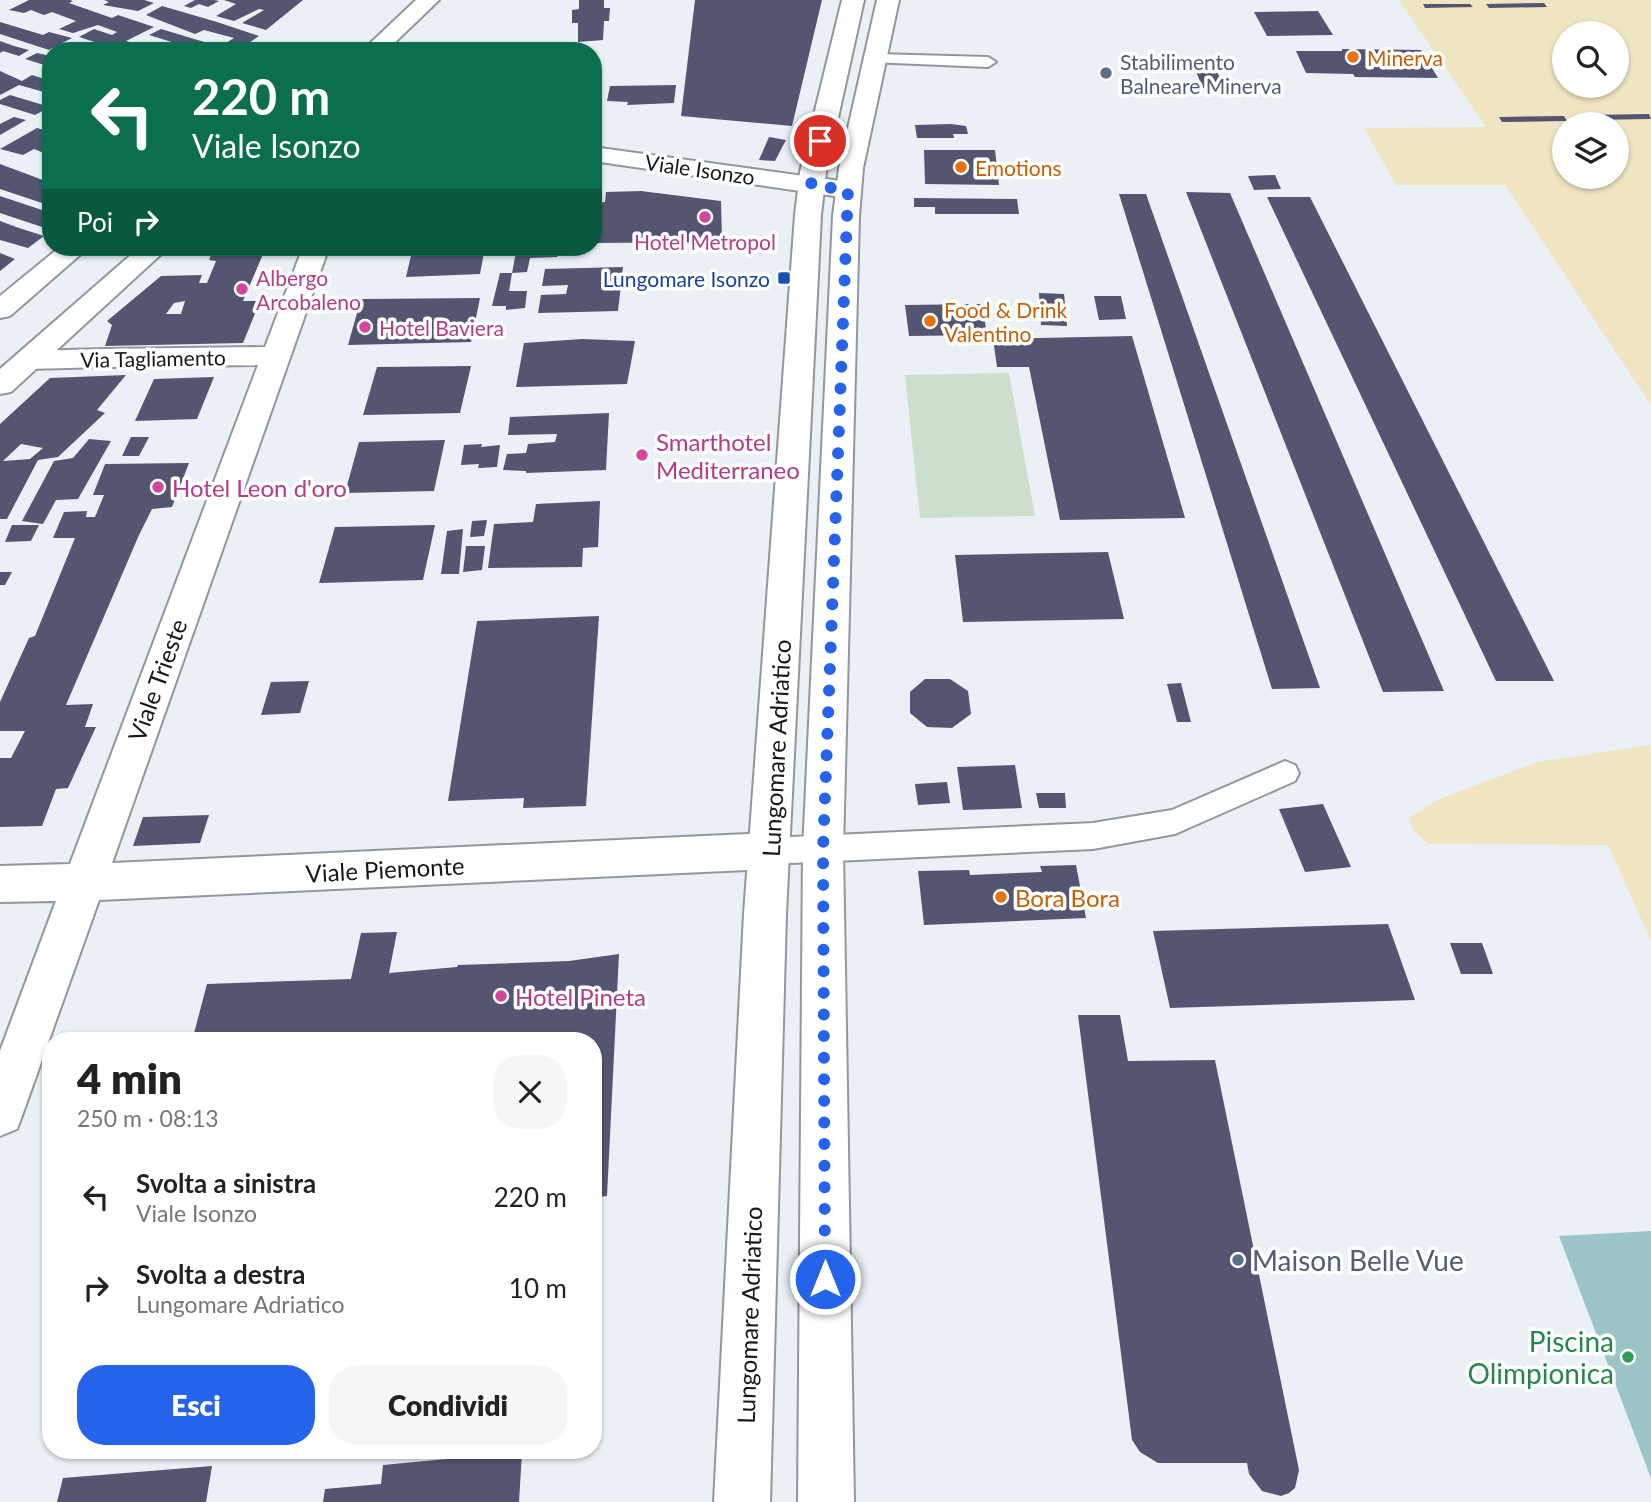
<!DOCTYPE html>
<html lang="it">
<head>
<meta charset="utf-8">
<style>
	:root { --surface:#fff; --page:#f6f6f6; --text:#222; --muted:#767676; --accent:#2563eb }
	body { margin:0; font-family:Lato,sans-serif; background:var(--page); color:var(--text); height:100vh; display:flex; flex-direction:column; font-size:26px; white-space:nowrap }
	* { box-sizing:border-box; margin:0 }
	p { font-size:23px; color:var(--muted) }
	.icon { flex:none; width:38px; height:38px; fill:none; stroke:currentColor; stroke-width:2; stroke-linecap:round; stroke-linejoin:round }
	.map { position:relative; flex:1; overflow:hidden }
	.panel { position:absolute; left:42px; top:1032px; width:560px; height:427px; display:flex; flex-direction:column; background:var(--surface); border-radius:28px; box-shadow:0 2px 5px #0004 }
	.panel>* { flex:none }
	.top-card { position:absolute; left:42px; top:42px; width:560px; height:214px; border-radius:28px; box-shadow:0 2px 5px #0004; background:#0b6e4f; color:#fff; overflow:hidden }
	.buttons { position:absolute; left:1552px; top:21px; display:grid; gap:14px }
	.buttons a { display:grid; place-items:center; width:77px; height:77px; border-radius:50%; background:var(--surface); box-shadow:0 2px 5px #0004; font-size:35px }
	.pin { position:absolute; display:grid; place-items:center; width:60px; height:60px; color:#fff; margin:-30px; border:4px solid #fff; border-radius:50%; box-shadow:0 2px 7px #0007 }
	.me { position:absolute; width:77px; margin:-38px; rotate:0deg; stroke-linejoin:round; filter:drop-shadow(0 0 5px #0008) }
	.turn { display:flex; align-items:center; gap:24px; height:147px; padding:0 35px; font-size:32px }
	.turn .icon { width:91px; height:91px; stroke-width:2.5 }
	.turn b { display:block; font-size:49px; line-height:60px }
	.then { display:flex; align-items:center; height:66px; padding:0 35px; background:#0003; gap:14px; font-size:26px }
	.round { display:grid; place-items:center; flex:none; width:74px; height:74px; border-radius:28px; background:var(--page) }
	.overview { display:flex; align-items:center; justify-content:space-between; height:119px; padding:0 35px }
	h1 { font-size:42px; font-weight:800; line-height:52px }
	.button { display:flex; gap:14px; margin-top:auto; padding:14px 35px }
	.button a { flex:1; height:80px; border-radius:28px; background:var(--accent); color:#fff; font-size:28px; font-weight:800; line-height:80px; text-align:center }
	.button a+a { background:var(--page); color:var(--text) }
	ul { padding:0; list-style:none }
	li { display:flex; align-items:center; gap:21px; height:91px; padding:0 35px }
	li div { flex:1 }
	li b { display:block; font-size:26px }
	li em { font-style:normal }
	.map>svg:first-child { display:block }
</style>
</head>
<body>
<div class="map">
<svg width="1651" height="1502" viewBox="0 0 1651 1502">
	<rect width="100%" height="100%" fill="#eaf0f5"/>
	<polygon fill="#cddecc" points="1009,373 1035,516 920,518 905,375"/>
	<g fill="#efe5c0" fill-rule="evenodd">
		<path d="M1399,0h252v405l-146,-220h-109l-32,-57 122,-1zM1564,33h53v53h-53zM1564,124h53v53h-53z"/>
		<polygon points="1651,745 1651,941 1608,845 1428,844 1413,830 1409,818 1437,800 1537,762"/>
	</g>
	<polygon fill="#9cc5c7" points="1651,1231 1651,1478 1559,1236"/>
	<g fill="#545570" fill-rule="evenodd">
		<polygon points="29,0 70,0 73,1 69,3 112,18 118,15 154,27 126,41 162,51 104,51 110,47 79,37 94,29 112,35 117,32 98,25 73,33 59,29 76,21 52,12 44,15 31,10 24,13 9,10"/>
		<polygon points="104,0 144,0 154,3 138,11 103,5 109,2"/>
		<polygon points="195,0 214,0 219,1 208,7 199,4 191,8 184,6"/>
		<polygon points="224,0 303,0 266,30 242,23 264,10 259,9 234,21 216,16 236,4"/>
		<polygon points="579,0 604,0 604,8 610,8 609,21 604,21 603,40 578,42 578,23 572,23 572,10 579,9"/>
		<polygon points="695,0 822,0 792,126 681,116"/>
		<polygon points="1544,3 1547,7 1489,8 1486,4"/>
		<polygon points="1423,4 1470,4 1473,7 1425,8"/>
		<polygon points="162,6 217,22 259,36 243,47 226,43 234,38 204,30 195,34 146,15"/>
		<polygon points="1318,11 1333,35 1267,36 1254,12"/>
		<polygon points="0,22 43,35 49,32 72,38 49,50 0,34"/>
		<polygon points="161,29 221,47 232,51 201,51 149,35"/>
		<polygon points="0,41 14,46 29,50 19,56 3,51 0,53"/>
		<polygon points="1342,49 1421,50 1438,78 1355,77 1353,74 1306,73 1296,51 1342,51"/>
		<polygon points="37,53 51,56 51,67 25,59"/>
		<polygon points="1194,67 1215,67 1224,87 1203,88"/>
		<polygon points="0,71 22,81 32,75 51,81 51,94 19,85 0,95"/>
		<polygon points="676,85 674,103 627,105 628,102 607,101 610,86"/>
		<polygon points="10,95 50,107 35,115 0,104 0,100"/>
		<polygon points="1649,114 1651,119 1588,120 1584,115"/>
		<polygon points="1564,116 1567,121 1502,122 1499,117"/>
		<polygon points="14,117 26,120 0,135 0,124"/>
		<polygon points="951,124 966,126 968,134 953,134 954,138 917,138 915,125"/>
		<polygon points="37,128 51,132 51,156 34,149 23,155 0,149"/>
		<polygon points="769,137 786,140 775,161 759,160"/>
		<polygon points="924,150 995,150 999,185 925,184"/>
		<polygon points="0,164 51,183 51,206 0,189"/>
		<polygon points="1275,175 1281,189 1254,190 1248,176"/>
		<polygon points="641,191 721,201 722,242 593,243 593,203 605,202 606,192"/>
		<polygon points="1186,192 1230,193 1444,691 1383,692"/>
		<polygon points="1119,194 1146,194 1320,688 1272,689"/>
		<polygon points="0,196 51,213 51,230 0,213"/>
		<polygon points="1267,197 1310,197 1554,681 1496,681"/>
		<polygon points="914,198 1017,199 1019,214 935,214 935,207 914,207"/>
		<polygon points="0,221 19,228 44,236 28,248 0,240"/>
		<path d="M214,247h52l-23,54h17l-17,42 -138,3 7,-21 -5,-4 54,-45 41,-1 -3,8h8l9,-22 -7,-1zM185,301l-4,13h-15l8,-11z"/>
		<polygon points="413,247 485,247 480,274 406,277"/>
		<polygon points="517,247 559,247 557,257 530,258 527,272 512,273"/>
		<polygon points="0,253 15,259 0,271"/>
		<polygon points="623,267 618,311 538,313 541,295 566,294 568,285 542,286 545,269"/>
		<polygon points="500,273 512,273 509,291 527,291 525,308 506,310 506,306 492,306"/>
		<polygon points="1039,293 1064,294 1067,326 1041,325"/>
		<polygon points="1094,296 1121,296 1126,319 1099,320"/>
		<polygon points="480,298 471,342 348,345 361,299"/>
		<polygon points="982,304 987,335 909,336 905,305"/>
		<polygon points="1132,336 1185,518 1060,520 1029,367 997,367 993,339"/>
		<polygon points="582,339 635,341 627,384 516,387 524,343"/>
		<polygon points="471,366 460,413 363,415 377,367"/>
		<path d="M126,375l-29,35 8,3 -47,44 -20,3 -31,59h-7v-95l50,-46zM21,444l22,4 -13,11 -27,2z"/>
		<polygon points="214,377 197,419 135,421 154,379"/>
		<polygon points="609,413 606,470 526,473 526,471 503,470 507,454 526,453 528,444 555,442 557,434 508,435 510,417"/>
		<polygon points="131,437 149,437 139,456 122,456"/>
		<polygon points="89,439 111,441 78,499 56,500 43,524 22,521 54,461 73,458"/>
		<polygon points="445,440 434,491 345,493 359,442"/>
		<polygon points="482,444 481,447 500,445 497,467 478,468 479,464 461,465 464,445"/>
		<polygon points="189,463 172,507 152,509 139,535 66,705 93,704 85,727 96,727 68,788 56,789 42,826 0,827 0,758 11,758 25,731 0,731 0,702 29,638 35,636 75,538 53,538 64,512 87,511 86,517 95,517 104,495 93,495 105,464"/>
		<polygon points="600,501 598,547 583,548 582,567 488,568 494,524 533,522 536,504"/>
		<polygon points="487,520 484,536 470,537 472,521"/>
		<polygon points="12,525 39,525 31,541 5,542"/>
		<polygon points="435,525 423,580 319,583 335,527"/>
		<polygon points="463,529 459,574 441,574 447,531"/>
		<polygon points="466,546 485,546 482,570 463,572"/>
		<polygon points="1108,552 1124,619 963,622 955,555"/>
		<polygon points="0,572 12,572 5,585 0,585"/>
		<polygon points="599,616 586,806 523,808 524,798 448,801 477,621"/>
		<polygon points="925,679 950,679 968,691 971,714 952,728 927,727 910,713 910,692"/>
		<polygon points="309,681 300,713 261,715 271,682"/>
		<polygon points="1181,683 1191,722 1177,722 1167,684"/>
		<polygon points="1015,765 1022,808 963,810 957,767"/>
		<polygon points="947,782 950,803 918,805 915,784"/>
		<polygon points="1036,793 1065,793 1066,808 1039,808"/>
		<polygon points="1323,804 1351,867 1305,872 1279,809"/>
		<polygon points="209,815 200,843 133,846 143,817"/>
		<polygon points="1076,865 1086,918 924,925 918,871 969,870 970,875 1042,872 1040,866"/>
		<polygon points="1388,924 1415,1000 1170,1008 1153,931"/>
		<polygon points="397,932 389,973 457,967 458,965 569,961 619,954 607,1196 593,1198 593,1041 192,1041 207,984 351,979 361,933"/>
		<polygon points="1450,943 1482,943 1493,974 1461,974"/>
		<polygon points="1078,1015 1120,1015 1128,1061 1215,1060 1299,1470 1295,1488 1289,1493 1281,1496 1262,1491 1249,1474 1247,1463 1158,1463 1140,1452 1132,1440"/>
		<polygon points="522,1452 519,1502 323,1502 325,1489 381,1484 383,1465"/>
		<polygon points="212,1466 206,1502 57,1502 63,1478"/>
	</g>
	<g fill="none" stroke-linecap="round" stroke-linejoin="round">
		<defs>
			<g id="service">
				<polygon points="876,54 988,57 996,62 988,67 870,62 868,59 870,56"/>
				<polygon points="1285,761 1295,765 1299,773 1295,781 1175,834 1093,849 770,864 760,860 755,851 760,842 770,838 1093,823 1172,810"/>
			</g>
			<g id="pedestrian">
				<polygon points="60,247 89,247 10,316 0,318 0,296"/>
				<polygon points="107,349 117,352 122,358 117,364 107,367 28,369 18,366 13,360 18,354 28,351"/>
			</g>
			<g id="minor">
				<polygon points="593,147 848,182 857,185 861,190 857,195 848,198 593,161"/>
				<polygon points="303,247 329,247 112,863 770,833 784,839 790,851 784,863 770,869 99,900 23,1113 17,1129 0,1136 0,1051 56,901 0,902 0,866 70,864 258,365 107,367 97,364 92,358 97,352 107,349 265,347"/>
			</g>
			<g id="tertiary">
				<polygon points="416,0 439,0 386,51 362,51"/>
				<polygon points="842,0 864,0 826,172 821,215 786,914 770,1502 714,1502 744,914 795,215 800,172"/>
				<polygon points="877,0 899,0 863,168 859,216 843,850 854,1502 798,1502 803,850 833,216 839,168"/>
				<polygon points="140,247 169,247 11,392 0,394 0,369"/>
			</g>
		</defs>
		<use href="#service" stroke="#91979b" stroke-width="4"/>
		<use href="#pedestrian" stroke="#91979b" stroke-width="4"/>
		<use href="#minor" stroke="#91979b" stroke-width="4"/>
		<use href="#tertiary" stroke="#91979b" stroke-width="4"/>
		<use href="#service" fill="#fff" fill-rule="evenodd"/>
		<use href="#pedestrian" fill="#fff" fill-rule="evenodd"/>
		<use href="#minor" fill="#fff" fill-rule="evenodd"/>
		<use href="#tertiary" fill="#fff" fill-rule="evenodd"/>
	</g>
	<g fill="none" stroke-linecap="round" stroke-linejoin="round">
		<polyline stroke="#2563eb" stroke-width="12" stroke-dasharray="0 21.6" points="820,141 811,185 848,190 823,850 825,1279"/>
	</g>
	<g fill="#e8710a" stroke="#fff" stroke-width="2.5">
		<circle cx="1353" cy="57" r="7"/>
		<circle cx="961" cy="167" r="7"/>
		<circle cx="930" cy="321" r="7"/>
		<circle cx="1001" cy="897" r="7"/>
	</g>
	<g fill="#5c6f8a" stroke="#fff" stroke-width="2.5">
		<circle cx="1106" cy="73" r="7"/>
		<circle cx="1238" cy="1260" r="7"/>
	</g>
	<g fill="#d1479c" stroke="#fff" stroke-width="2.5">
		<circle cx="705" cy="217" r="7"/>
		<circle cx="242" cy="289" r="7"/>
		<circle cx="365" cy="327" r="7"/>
		<circle cx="642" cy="455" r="7"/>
		<circle cx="158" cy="487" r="7"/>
		<circle cx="501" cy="996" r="7"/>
	</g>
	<rect fill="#1a4fb4" stroke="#fff" stroke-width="2.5" x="777" y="271" width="14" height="14" rx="3.5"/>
	<circle fill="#2e9e5b" stroke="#fff" stroke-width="2.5" cx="1628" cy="1357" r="7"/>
	<g text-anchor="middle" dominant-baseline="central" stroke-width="7" stroke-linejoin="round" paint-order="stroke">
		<g font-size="21" fill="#c56008" stroke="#fff" text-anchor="start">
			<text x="1367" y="57">Minerva</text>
			<text x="975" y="167">Emotions</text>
			<text x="944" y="309">Food &amp; Drink<tspan x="944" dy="24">Valentino</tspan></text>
		</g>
		<g font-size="21" fill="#4e5e75" stroke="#fff" text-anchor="start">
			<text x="1120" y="61">Stabilimento<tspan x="1120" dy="24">Balneare Minerva</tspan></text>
		</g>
		<g font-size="21" fill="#151719" stroke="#fff">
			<text transform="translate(700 169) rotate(8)">Viale Isonzo</text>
			<text transform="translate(153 358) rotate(-1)">Via Tagliamento</text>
		</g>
		<g font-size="21" fill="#b23c85" stroke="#fff" text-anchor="start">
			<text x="705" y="241" text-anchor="middle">Hotel Metropol</text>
			<text x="256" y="277">Albergo<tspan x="256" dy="24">Arcobaleno</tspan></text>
			<text x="379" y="327">Hotel Baviera</text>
		</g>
		<g font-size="21" fill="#164399" stroke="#fff" text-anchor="end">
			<text x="770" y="278">Lungomare Isonzo</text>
		</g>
		<g font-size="24" fill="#b23c85" stroke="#fff" text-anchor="start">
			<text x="656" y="441">Smarthotel<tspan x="656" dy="28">Mediterraneo</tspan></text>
			<text x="172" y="487">Hotel Leon d'oro</text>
			<text x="515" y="996">Hotel Pineta</text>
		</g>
		<g font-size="24" fill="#151719" stroke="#fff">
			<text transform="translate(157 680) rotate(-70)">Viale Trieste</text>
			<text transform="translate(776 748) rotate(-87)">Lungomare Adriatico</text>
			<text transform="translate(385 869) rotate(-3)">Viale Piemonte</text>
			<text transform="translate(749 1315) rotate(-88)">Lungomare Adriatico</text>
		</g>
		<g font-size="24" fill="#c56008" stroke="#fff" text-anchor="start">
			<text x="1015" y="897">Bora Bora</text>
		</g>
		<g font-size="28" fill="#4e5e75" stroke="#fff" text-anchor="start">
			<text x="1252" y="1260">Maison Belle Vue</text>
		</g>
		<g font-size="28" fill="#27864d" stroke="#fff" text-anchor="end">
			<text x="1614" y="1341">Piscina<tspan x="1614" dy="32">Olimpionica</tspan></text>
		</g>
	</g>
</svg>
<div class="buttons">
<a><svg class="icon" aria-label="search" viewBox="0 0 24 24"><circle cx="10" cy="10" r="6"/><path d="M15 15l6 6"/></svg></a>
<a><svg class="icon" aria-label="layers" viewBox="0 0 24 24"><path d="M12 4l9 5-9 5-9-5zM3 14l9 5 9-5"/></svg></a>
</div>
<div class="pin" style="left:820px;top:141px;background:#d93025"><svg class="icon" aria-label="arrive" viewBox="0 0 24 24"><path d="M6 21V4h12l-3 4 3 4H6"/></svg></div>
<svg class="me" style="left:825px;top:1279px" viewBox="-20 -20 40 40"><circle r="17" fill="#2563eb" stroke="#fff" stroke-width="3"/><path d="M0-11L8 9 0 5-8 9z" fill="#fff"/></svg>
<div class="top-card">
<div class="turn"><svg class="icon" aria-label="left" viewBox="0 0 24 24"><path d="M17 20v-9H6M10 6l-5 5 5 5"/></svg><div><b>220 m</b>Viale Isonzo</div></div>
<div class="then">Poi<svg class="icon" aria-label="right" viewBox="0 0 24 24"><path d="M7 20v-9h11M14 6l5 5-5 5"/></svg></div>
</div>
<section class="panel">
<div class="overview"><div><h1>4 min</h1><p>250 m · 08:13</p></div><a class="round"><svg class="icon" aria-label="close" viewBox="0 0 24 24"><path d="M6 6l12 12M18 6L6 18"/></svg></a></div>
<ul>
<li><svg class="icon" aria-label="left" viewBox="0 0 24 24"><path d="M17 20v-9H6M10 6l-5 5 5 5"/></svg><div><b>Svolta a sinistra</b><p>Viale Isonzo</p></div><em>220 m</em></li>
<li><svg class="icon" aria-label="right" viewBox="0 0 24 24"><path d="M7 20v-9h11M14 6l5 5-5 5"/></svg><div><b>Svolta a destra</b><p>Lungomare Adriatico</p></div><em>10 m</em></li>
</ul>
<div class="button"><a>Esci</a><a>Condividi</a></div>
</section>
</div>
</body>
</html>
